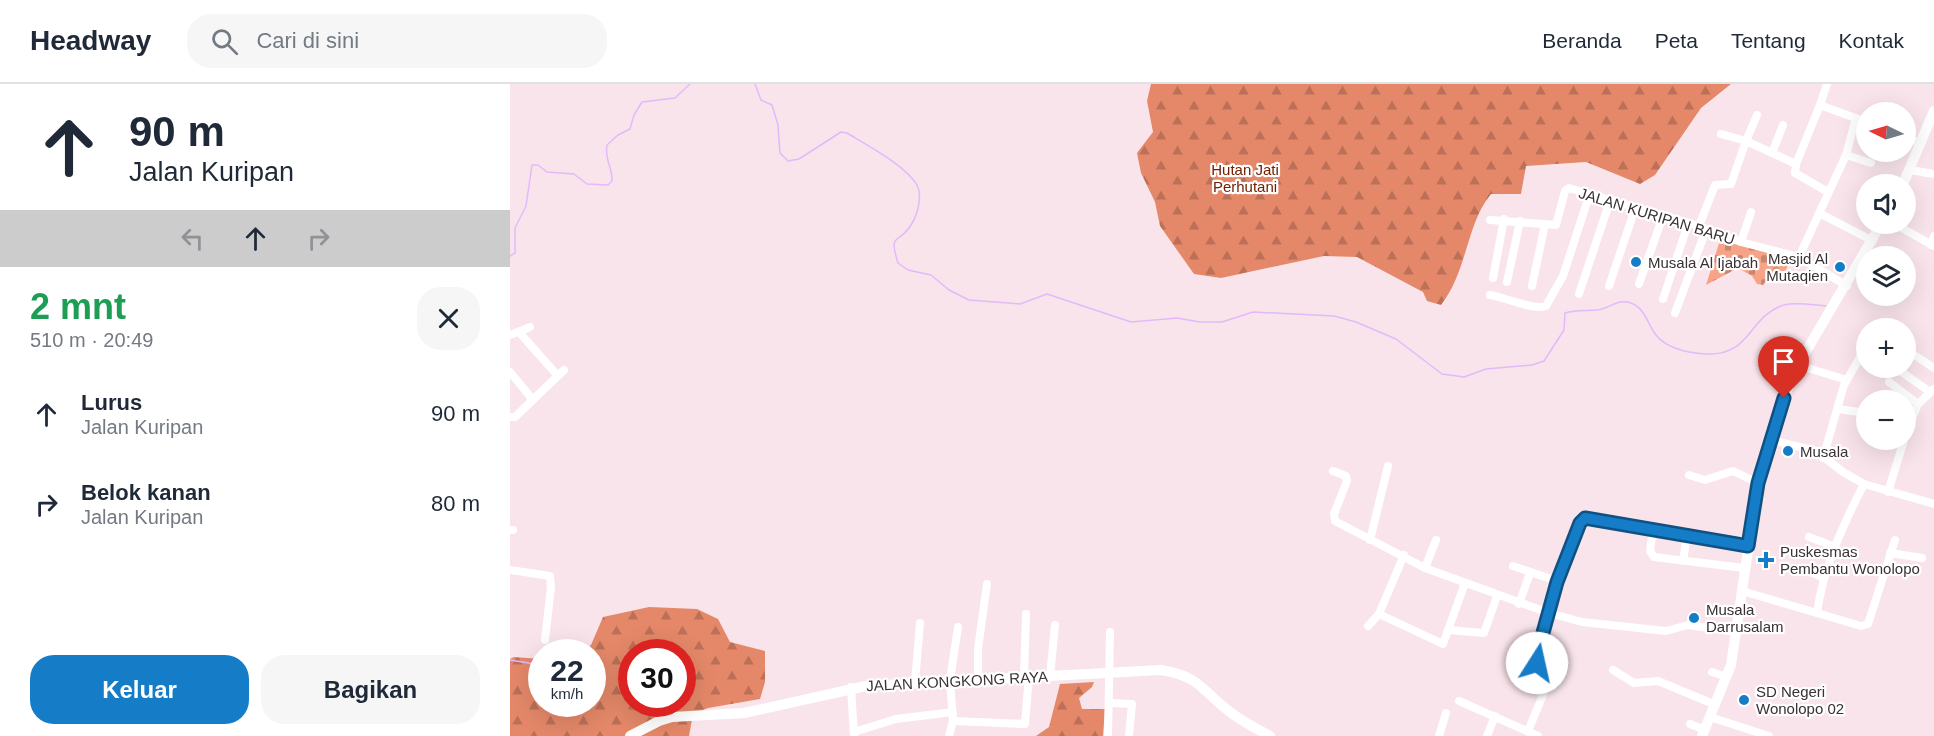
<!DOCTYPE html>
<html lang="id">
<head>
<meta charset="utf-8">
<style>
	:root { --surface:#fff; --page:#f6f6f7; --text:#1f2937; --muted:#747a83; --line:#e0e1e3; --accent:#157dc8 }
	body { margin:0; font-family:Arial,sans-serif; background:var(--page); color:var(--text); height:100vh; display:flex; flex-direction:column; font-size:22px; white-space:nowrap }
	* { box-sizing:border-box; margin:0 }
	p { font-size:20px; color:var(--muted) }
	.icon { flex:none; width:33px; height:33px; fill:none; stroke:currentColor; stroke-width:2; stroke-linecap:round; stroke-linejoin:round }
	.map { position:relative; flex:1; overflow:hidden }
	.details { display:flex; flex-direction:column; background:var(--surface); width:510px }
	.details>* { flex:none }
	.top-card { background:#fff; color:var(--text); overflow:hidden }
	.needle { width:39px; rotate:275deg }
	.buttons { position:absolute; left:1346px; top:18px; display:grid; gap:12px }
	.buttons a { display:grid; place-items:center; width:60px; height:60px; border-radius:50%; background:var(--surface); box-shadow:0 6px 24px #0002; font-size:30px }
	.speed { position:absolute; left:18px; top:555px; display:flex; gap:12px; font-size:30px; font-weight:700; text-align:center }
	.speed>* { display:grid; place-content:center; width:78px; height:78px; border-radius:50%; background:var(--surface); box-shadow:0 6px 24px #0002; line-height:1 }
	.speed small { font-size:15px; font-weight:400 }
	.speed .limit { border:9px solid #d22; background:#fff; color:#111 }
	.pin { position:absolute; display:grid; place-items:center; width:51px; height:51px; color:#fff; margin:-62px -26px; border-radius:50% 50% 50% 0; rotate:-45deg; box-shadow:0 0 6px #0007 }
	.pin .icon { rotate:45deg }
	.me { position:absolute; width:66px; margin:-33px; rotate:10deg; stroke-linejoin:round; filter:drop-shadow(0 0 4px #0008) }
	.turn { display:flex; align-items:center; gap:21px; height:126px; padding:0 30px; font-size:27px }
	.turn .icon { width:78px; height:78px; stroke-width:2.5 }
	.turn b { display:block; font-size:42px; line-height:51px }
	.lanes { display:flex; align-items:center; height:57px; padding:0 30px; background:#0003; justify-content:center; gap:30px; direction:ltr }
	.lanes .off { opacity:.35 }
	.round { display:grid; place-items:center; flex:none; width:63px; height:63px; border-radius:24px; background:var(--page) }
	.head { display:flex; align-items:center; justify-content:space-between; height:102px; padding:0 30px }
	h1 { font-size:36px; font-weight:700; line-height:45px; color:#1e9e55 }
	.cta { display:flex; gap:12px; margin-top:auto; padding:12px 30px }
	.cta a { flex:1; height:69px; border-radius:24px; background:var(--accent); color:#fff; font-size:24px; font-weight:700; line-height:69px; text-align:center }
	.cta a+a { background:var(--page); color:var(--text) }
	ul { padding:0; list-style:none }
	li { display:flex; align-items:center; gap:18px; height:90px; padding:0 30px }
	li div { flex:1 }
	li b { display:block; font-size:22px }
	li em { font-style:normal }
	header { display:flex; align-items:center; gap:36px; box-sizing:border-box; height:84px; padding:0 30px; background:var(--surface); border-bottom:2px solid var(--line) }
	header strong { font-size:28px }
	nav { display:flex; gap:33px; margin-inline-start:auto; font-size:21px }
	.search { width:420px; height:54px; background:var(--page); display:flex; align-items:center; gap:15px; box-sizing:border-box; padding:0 21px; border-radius:24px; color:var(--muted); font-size:22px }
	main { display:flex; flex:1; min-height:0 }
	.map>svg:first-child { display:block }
</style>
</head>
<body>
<header>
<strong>Headway</strong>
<div class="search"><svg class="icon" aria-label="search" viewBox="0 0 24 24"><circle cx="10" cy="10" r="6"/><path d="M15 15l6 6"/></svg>Cari di sini</div>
<nav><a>Beranda</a><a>Peta</a><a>Tentang</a><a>Kontak</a></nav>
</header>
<main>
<section class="details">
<div class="top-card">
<div class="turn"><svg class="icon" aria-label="ahead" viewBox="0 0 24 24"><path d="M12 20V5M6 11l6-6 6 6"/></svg><div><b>90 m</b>Jalan Kuripan</div></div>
<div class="lanes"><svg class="icon off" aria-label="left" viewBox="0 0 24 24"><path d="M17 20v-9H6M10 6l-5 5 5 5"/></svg><svg class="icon" aria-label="ahead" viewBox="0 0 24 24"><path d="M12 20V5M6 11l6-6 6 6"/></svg><svg class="icon off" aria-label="right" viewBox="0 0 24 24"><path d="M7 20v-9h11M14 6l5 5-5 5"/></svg></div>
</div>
<div class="head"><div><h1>2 mnt</h1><p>510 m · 20:49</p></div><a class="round"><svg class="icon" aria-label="close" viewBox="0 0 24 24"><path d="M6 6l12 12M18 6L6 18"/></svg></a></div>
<ul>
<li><svg class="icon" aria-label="ahead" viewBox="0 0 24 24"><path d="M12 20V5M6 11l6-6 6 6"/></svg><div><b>Lurus</b><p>Jalan Kuripan</p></div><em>90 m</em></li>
<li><svg class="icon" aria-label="right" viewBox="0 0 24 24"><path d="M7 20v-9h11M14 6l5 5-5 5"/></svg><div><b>Belok kanan</b><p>Jalan Kuripan</p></div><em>80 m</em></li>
</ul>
<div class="cta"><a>Keluar</a><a>Bagikan</a></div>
</section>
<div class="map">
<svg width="1424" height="652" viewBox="0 0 1424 652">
	<defs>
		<pattern id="forest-firs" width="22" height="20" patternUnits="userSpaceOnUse" patternTransform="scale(1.5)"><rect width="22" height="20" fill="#e58869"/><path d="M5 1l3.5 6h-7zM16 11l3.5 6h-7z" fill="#bb7057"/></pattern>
		<pattern id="cemetery-stones" width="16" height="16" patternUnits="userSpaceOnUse" patternTransform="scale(1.5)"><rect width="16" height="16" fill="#f6a388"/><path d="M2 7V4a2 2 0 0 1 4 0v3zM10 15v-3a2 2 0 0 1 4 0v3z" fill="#c88570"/></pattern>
	</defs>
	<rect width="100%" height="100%" fill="#f9e4eb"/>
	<g fill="url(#forest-firs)" fill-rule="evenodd">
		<path d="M641,0h580l-30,24 -46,67 -15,9 -54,-22 -60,4 -5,28h-30c-25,30 -23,76 -50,111l-14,-4 -4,-9 -66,-35 -33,-1 -103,22 -27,-4 -34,-48 -5,-24 -14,-29 -4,-20 16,-21 -6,-31z"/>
		<path d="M139,523l48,2 21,10 12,23 35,9v31l-5,17 -52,9 -15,6 -4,22h-179v-77l4,-2 27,2 1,45h50v-52h-14l13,-7 12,-28zM122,568h50v52h-50z"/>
		<polygon points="584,598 582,603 569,614 572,625 595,625 593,652 526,652 539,643 550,600"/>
	</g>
	<polygon fill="url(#cemetery-stones)" points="1210,156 1281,174 1275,188 1262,189 1253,201 1247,200 1242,192 1228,184 1196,201"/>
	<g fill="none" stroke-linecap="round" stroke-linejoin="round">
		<g stroke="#e2bafb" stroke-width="1.5">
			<path d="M245,0l6,16 11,5 6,20 2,28 8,8 11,-2 42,-27 6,1c20,12 58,32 70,52 6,11 0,31 -6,40 -12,20 -23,6 -13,38l10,7 23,5 18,15 20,10 51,4 27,-10 84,28 46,-4 23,4h22l31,-10 81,4 22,6 40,17 46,35 22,3 22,-8 46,-4 12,-4 20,-31 1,-17c11,-3 20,-2 32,-3 12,-1 20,-12 34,-7 14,5 17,22 25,32 11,14 34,18 50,19 46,2 42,-38 78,-49 12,-3 29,0 42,1"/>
			<path d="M0,172l5,-3v-25l11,-22 6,-41h6l9,7 27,2 13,10 21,1 4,-4c1,-13 -8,-22 -5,-36l11,-10 12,-6 4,-14 8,-13 33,-4 15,-14"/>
			<polyline points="0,576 19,579 32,587"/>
			<polyline points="82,594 94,597"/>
		</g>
		<g stroke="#fff" stroke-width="8">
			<polyline points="1317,0 1310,21 1356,38"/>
			<polyline points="1211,50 1236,57 1247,31"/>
			<polyline points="1395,53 1411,59"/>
			<polyline points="1262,69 1273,41"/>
			<polyline points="1336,71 1361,79"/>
			<polyline points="1286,80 1285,89 1318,108"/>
			<polyline points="1400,86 1424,90"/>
			<polyline points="1309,129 1363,157"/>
			<polyline points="980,136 1046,141 1055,107 1059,104 1189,142 1231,158 1289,173 1337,202"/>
			<polyline points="1385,140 1424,162"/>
			<polyline points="1189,142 1205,101 1221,100 1236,57 1286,80 1310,21"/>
			<polyline points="1231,158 1241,128"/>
			<polyline points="1421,161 1424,152"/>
			<polyline points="1289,173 1336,71 1346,34"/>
			<polyline points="983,194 994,135"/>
			<polyline points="997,198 1010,137"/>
			<polyline points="1129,200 1153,132"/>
			<polyline points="1022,202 1035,140"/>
			<polyline points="1099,202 1125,125"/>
			<polyline points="1069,210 1100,117"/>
			<path d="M980,211c13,2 46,16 56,11l17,-30 26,-80"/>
			<polyline points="1153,215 1178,140"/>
			<polyline points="1165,229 1196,146"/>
			<polyline points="9,248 48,292"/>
			<polyline points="0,251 20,243"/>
			<polyline points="1395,265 1424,284"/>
			<polyline points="1288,281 1337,296"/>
			<polyline points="1386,284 1420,308"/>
			<polyline points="0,288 23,316"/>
			<polyline points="1379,298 1408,320"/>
			<polyline points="1328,325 1356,329"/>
			<polyline points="0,333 5,333 54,286"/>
			<polyline points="1395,351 1408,320 1424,305"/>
			<polyline points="1261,356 1306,367 1333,388 1354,400 1424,420"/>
			<polyline points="1313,374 1334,301 1356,263"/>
			<polyline points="823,387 836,392 837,397 824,430 825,437 915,484 1039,529 1072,538 1156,547 1178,541 1226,548"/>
			<polyline points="1179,391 1195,396 1223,387 1248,399"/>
			<polyline points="1378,408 1394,356"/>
			<polyline points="1143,445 1140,467 1144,473 1234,484"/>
			<polyline points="0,446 3,446"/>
			<polyline points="1299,453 1325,463"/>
			<polyline points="860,456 878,382"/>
			<polyline points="1380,469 1412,474"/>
			<polyline points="1173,477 1177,451"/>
			<polyline points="1003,482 1047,497 1070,439 1079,433 1237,462"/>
			<polyline points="915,484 926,456"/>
			<polyline points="1292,484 1314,494"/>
			<polyline points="0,486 40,492 41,503 35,556"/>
			<path d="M1232,507l75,22c6,-45 26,-88 47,-129"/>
			<polyline points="1009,520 1020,489"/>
			<polyline points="1307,529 1351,542 1358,540 1385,456"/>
			<polyline points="869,530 933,560 955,499"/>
			<polyline points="858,542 869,530 894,471"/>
			<polyline points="938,546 974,549 987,512"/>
			<polyline points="1103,586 1124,599 1148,597 1206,621"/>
			<polyline points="1202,588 1217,593"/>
			<polyline points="514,592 516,530"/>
			<polyline points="540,592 545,541"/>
			<polyline points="468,595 468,565 477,500"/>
			<polyline points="405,599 410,539"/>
			<polyline points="341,603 344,652"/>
			<polyline points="949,617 1028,652"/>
			<polyline points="601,619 622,620 619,652"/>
			<polyline points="1200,633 1259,652"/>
			<polyline points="443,637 515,640 519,592"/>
			<polyline points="1180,640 1195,646"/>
			<polyline points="1018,647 1041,592 1040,587 1026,577 1047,497"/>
			<polyline points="344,648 386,635 443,628"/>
			<polyline points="439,652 443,637 440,596 448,543"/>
			<polyline points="598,652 600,548"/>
			<polyline points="929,652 936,629"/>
			<polyline points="977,652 985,632"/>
		</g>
		<g stroke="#fff" stroke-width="10">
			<polyline points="1393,100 1424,27"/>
			<path d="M120,652l29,-15 13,-4 72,-4 122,-27 295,-16c39,6 41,21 69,42 13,10 27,17 40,24"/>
			<polyline points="1192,652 1221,581 1248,399 1269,326 1288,281 1371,140"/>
		</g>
	</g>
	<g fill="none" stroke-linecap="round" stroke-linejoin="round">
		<defs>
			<polyline id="route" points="1027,579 1026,574 1047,498 1070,439 1075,434 1238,462 1248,399 1274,314"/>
		</defs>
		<use href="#route" stroke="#0e5182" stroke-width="15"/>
		<use href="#route" stroke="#157dc8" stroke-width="10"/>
	</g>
	<g fill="#157dc8" stroke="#fff" stroke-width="2">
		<circle cx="1126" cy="178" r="6"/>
		<circle cx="1330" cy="183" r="6"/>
		<circle cx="1278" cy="367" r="6"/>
		<path d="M1253 467h6v6h6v6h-6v6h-6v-6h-6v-6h6z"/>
		<circle cx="1184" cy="534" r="6"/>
		<circle cx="1234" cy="616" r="6"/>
	</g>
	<g text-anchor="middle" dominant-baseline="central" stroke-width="4.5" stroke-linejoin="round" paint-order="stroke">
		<g font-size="15" fill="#722000" stroke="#fff">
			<text x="735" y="85">Hutan Jati<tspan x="735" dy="17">Perhutani</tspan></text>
		</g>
		<g font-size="15" fill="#393133" stroke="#fff">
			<text transform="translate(1147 132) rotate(17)">JALAN KURIPAN BARU</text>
			<text transform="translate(447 597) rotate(-3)">JALAN KONGKONG RAYA</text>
		</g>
		<g font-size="15" fill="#393133" stroke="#fff" text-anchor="start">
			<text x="1318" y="174" text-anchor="end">Masjid Al<tspan x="1318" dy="17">Mutaqien</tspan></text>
			<text x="1138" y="178">Musala Al Ijabah</text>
			<text x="1290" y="367">Musala</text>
			<text x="1270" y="467">Puskesmas<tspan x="1270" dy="17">Pembantu Wonolopo</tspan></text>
			<text x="1196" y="525">Musala<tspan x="1196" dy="17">Darrusalam</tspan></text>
			<text x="1246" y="607">SD Negeri<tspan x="1246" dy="17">Wonolopo 02</tspan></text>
		</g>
	</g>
</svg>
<div class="buttons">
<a><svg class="needle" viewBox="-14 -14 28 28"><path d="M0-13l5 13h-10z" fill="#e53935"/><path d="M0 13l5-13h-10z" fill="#747a83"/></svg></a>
<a><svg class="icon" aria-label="sound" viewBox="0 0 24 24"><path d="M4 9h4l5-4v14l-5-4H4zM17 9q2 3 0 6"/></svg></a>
<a><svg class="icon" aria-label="layers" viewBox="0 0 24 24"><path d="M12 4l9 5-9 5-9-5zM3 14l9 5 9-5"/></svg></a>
<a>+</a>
<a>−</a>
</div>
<div class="speed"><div>22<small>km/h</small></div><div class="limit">30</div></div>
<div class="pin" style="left:1274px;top:314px;background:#d93025"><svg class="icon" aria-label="arrive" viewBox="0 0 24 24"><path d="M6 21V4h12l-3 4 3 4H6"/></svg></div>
<svg class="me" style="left:1027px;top:579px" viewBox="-20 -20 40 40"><circle r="19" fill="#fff"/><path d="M0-13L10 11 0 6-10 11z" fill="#157dc8"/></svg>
</div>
</main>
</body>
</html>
